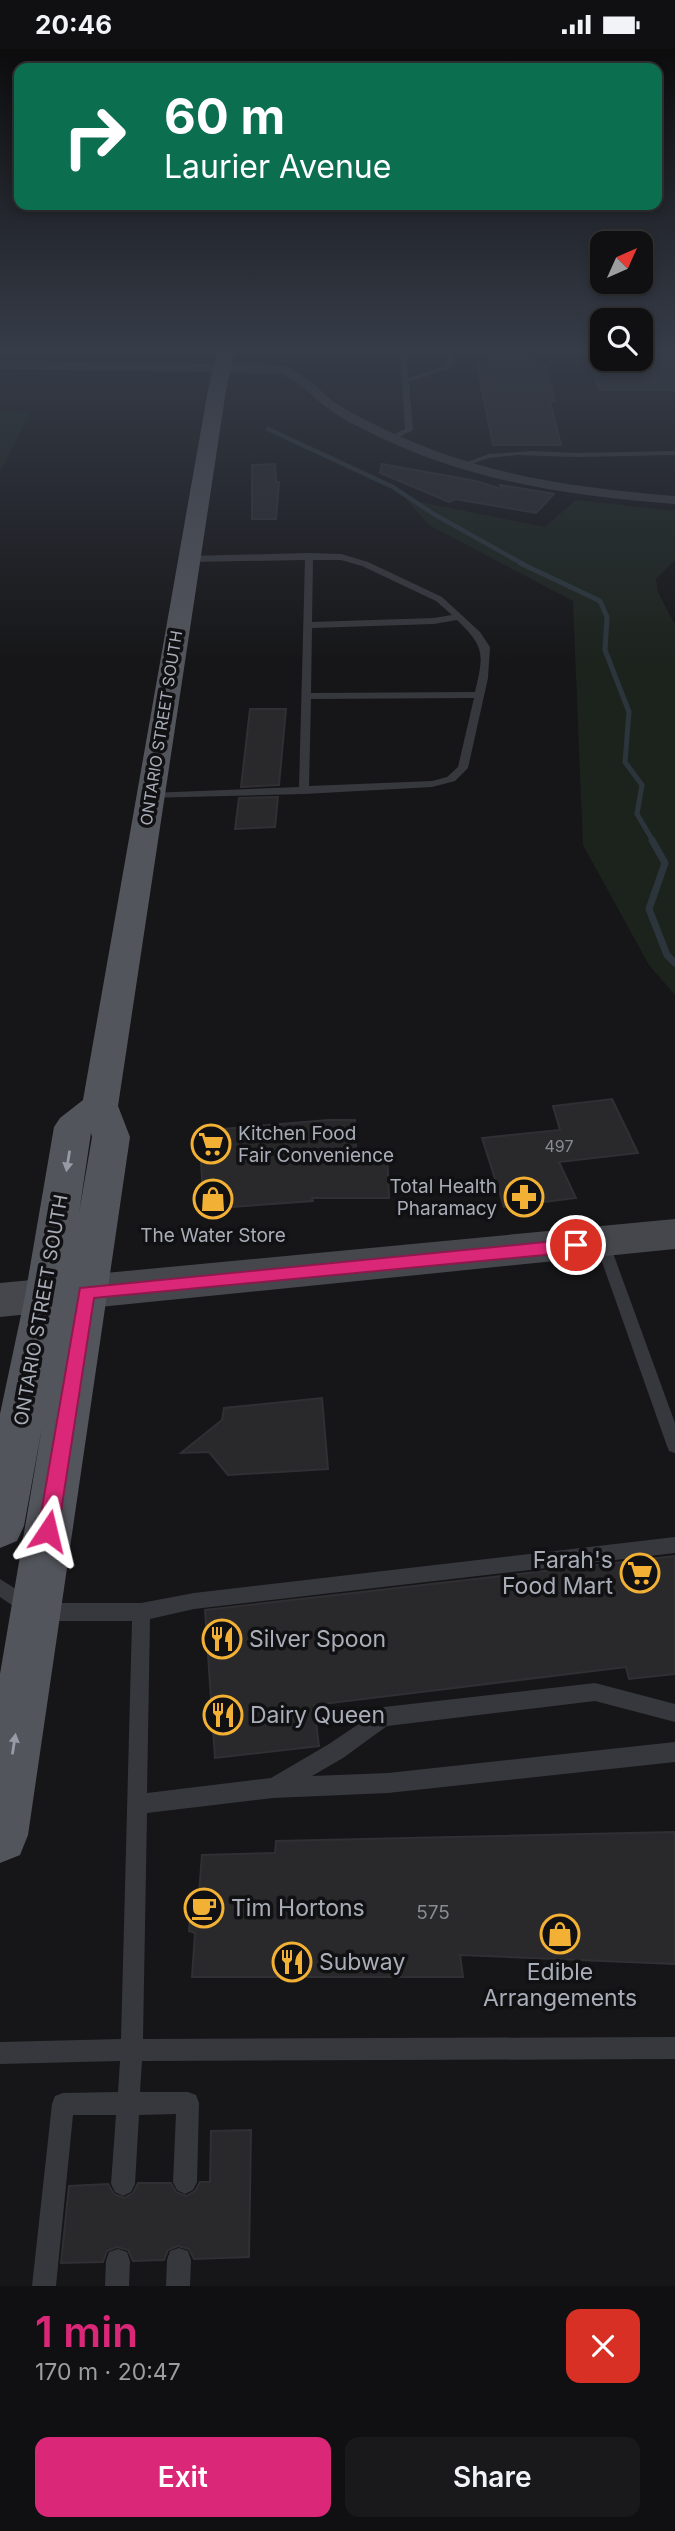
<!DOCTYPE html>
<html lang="en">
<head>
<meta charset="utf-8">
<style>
	:root { --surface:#101012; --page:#19191b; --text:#f1f3f6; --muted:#9c9d9f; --line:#303032; --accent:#db2777 }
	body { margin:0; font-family:Inter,sans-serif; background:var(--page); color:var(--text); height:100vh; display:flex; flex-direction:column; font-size:26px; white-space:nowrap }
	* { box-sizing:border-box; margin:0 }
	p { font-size:23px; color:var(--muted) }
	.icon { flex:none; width:38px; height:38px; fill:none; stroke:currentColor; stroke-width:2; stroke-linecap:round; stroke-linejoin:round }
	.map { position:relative; height:2237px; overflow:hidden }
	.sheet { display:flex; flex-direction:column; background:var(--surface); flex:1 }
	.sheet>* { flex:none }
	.banner { position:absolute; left:14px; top:14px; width:648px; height:147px; border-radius:14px; box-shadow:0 4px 10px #0003,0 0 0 2px var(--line); background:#0b6e4f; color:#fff; overflow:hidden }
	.needle { width:46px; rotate:45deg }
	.tools { position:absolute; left:590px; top:182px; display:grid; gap:14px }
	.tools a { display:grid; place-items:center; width:63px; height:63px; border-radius:14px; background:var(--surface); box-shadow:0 4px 10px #0003,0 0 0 2px var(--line); font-size:35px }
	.pin { position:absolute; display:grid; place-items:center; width:60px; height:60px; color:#fff; margin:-30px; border:4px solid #fff; border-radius:50%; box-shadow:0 2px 7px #0007 }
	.me { position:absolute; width:77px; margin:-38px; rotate:10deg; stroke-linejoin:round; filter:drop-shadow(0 0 5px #0008) }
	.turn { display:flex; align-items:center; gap:24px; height:147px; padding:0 35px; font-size:32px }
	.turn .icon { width:91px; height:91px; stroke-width:2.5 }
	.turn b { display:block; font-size:49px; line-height:60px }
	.round { display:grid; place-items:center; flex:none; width:74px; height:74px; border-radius:14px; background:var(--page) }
	.overview { display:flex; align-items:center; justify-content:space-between; height:119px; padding:0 35px }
	h1 { font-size:42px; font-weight:600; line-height:52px; color:var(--accent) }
	.primary-button { display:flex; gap:14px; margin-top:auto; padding:14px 35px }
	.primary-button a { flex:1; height:80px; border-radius:14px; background:var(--accent); color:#fff; font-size:28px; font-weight:600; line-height:80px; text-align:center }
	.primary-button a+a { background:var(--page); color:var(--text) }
	.status { display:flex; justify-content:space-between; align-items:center; height:49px; padding:0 35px; background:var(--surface); direction:ltr }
	.status svg { height:19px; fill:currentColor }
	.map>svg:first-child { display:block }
</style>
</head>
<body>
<div class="status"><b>20:46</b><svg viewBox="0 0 49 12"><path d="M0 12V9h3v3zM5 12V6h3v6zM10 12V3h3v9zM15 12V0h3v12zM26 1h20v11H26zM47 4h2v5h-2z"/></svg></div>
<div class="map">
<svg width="675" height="2237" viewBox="0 0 675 2237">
	<rect width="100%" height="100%" fill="#161618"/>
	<g fill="#1c231d">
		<polygon points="0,362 31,363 0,423"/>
		<polygon points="406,450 545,478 576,451 675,462 675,511 656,530 658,543 675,576 675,946 649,916 583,796 573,552 429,476"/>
	</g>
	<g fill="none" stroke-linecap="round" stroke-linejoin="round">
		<polyline stroke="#2c353c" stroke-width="4.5" points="268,380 393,438 432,464 523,515"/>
		<polyline stroke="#2c353c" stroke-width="5" points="520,514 600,552 607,568 605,601 629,663 625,713 642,736 637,765 653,792"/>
		<polyline stroke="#2c353c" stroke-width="7" points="652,791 665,814 649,860 667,906 675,914"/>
	</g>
	<g fill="#29292c" stroke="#303034" stroke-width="2">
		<polygon points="485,302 531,302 534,316 545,316 555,352 550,352 561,396 493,396 477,316 488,316"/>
		<polygon points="640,302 675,302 675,341 600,341 591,316 643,317"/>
		<polygon points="275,415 276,433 279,433 276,470 252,470 252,416"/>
		<polygon points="382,415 476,432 501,440 500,436 554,445 536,464 455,450 449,453 380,424"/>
		<polygon points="250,660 286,660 279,736 241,738"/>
		<polygon points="278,748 275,778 235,780 239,749"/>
		<polygon points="612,1050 638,1104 559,1113 576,1149 504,1158 482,1089 560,1081 553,1057"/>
		<polygon points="328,1071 355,1071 356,1103 387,1102 389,1149 312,1149 313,1152 204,1160 199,1082"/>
		<polygon points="322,1349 328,1420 228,1426 209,1403 181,1404 222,1371 224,1359"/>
		<polygon points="675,1507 675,1625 629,1630 626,1618 314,1656 319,1697 215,1709 205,1561"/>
		<polygon points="675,1783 675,1915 460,1906 463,1928 192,1928 195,1884 189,1882 192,1844 199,1844 202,1806 275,1804 276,1792"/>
		<polygon points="251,2081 249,2208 194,2210 189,2200 178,2197 168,2201 164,2211 133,2212 128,2201 117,2198 107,2202 103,2213 61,2214 69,2137 108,2135 114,2145 124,2149 133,2144 138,2134 171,2134 176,2143 186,2147 195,2142 200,2133 210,2133 211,2082"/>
	</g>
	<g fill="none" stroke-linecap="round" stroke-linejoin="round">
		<g fill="#37383d" fill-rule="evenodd">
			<polygon points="400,302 406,302 408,329 446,317 448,315 445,302 451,302 454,315 450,319 409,333 413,381 393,391 390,391 390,387 405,380"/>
			<polygon points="532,402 577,404 675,402 675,406 577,408 517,406 489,409 460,419 456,417 489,405"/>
			<path d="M309,504l32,1 27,8 74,35 38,35 10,15 -2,31 -20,90 -13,13 -23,6 -128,7 -158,4 -1,-2 5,-3 149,-6 6,-227 -116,2 -4,-3 4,-3zM313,511h28l21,6 74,35 16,14 -18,3 -122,4zM457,571c28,27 27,34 18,72l-164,1 1,-65 122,-4zM474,649l-16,69 -11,10 -15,4 -123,5 2,-87z"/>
			<polygon points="602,1187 607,1189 609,1193 675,1374 675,1404 669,1402 667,1397 595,1193 597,1189"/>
			<polygon points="675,1488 675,1504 194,1560 150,1570 147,1744 271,1729 329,1695 384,1658 595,1634 675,1655 675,1673 595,1652 387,1677 343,1709 312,1727 388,1724 675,1693 675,1713 388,1744 273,1749 147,1764 143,1990 675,1988 675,2010 142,2012 140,2043 188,2043 196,2046 199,2054 197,2133 193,2141 185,2145 177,2141 173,2133 176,2065 139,2066 135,2135 131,2143 123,2147 115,2143 111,2135 116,2066 73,2066 56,2237 32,2237 52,2055 55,2047 63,2044 118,2043 120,2012 0,2015 0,1993 121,1990 132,1572 35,1572 0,1548 0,1530 38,1554 141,1554 194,1544"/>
			<polygon points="179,2199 188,2202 191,2211 190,2237 166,2237 167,2211 170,2202"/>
			<polygon points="118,2200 127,2203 130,2212 129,2237 105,2237 106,2212 109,2203"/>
		</g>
		<path fill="#37383d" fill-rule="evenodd" d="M0,312l280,4c25,7 37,24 57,39 15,10 31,17 47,25 95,46 187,58 291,67v8c-104,-8 -203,-22 -298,-68 -18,-9 -36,-17 -51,-29 -16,-12 -28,-28 -47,-34l-279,-4z"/>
		<polygon fill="#45474d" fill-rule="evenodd" points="675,1170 675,1200 0,1268 0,1234"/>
		<path fill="#53555c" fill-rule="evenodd" d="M217,302h18l-9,39 -108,716 12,31 -102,698 -8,20 -20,8v-189l42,-247 -18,99 -7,15 -17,7v-134l25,-118 29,-169 6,-9 23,-18 125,-710zM91,1084l1,4 -13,76z"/>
	</g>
	<defs><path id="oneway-solid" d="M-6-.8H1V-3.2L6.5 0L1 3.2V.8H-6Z" transform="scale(1.75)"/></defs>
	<g fill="#979ba6">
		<use href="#oneway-solid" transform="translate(68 1112) rotate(99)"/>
		<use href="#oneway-solid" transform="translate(14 1695) rotate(-81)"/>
	</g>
	<linearGradient id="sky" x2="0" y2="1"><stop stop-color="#0c0c0d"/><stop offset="0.49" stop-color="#363c48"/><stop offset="1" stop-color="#363c48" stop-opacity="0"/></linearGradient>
	<rect width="675" height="615" fill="url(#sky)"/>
	<polygon fill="#db2777" stroke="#8e194d" stroke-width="2" points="576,1190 582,1192 584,1196 582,1201 576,1203 94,1249 58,1482 55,1488 48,1491 41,1488 38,1482 80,1239"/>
	<defs>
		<symbol id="supermarket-ring" viewBox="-11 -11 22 22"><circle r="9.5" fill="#111113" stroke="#f2b134" stroke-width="1.5"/><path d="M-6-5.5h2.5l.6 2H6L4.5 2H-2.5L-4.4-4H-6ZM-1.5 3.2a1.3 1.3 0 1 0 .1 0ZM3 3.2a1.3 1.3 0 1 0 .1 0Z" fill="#f2b134"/></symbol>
		<symbol id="pharmacy-ring" viewBox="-11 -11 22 22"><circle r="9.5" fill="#111113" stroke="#f2b134" stroke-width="1.5"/><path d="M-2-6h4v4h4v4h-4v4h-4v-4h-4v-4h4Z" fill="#f2b134"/></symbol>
		<symbol id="shop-ring" viewBox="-11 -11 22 22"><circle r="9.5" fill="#111113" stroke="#f2b134" stroke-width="1.5"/><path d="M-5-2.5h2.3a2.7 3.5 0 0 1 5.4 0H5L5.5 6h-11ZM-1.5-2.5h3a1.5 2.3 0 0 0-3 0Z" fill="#f2b134"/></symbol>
		<symbol id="restaurant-ring" viewBox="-11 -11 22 22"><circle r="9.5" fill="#111113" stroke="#f2b134" stroke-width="1.5"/><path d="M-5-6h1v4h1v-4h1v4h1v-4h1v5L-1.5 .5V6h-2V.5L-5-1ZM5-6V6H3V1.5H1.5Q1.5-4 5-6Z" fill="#f2b134"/></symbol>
		<symbol id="cafe-ring" viewBox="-11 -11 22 22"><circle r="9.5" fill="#111113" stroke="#f2b134" stroke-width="1.5"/><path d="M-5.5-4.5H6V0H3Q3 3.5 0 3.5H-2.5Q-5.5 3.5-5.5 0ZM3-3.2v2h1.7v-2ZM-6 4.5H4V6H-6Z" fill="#f2b134"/></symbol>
	</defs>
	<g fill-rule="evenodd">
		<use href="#supermarket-ring" x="189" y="1073" width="44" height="44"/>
		<use href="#pharmacy-ring" x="502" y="1126" width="44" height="44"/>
		<use href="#shop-ring" x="191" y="1128" width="44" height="44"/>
		<use href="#supermarket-ring" x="618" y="1502" width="44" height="44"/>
		<use href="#restaurant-ring" x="200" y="1568" width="44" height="44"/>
		<use href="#restaurant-ring" x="201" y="1644" width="44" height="44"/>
		<use href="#cafe-ring" x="182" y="1837" width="44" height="44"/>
		<use href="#shop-ring" x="538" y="1863" width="44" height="44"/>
		<use href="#restaurant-ring" x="270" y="1891" width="44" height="44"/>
	</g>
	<g text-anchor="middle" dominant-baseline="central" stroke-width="7" stroke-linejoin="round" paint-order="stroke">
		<g font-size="16" fill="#a8adb8" stroke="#111113">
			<text transform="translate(161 679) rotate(-81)">ONTARIO STREET SOUTH</text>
		</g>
		<g font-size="16" fill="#888b94">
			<text x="559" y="1097">497</text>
		</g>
		<g font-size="19" fill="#a8adb8" stroke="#111113" text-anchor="start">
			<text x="238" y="1084">Kitchen Food<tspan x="238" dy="22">Fair Convenience</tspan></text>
			<text x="497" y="1137" text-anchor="end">Total Health<tspan x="497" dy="22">Pharamacy</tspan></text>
			<text x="213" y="1186" text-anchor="middle">The Water Store</text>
		</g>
		<g font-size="19" fill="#a8adb8" stroke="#111113">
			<text transform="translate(41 1261) rotate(-80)">ONTARIO STREET SOUTH</text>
		</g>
		<g font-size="19" fill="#888b94">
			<text x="433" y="1863">575</text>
		</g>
		<g font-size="23" fill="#a8adb8" stroke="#111113" text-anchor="start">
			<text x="613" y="1511" text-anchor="end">Farah's<tspan x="613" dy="26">Food Mart</tspan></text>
			<text x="249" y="1590">Silver Spoon</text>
			<text x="250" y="1666">Dairy Queen</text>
			<text x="231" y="1859">Tim Hortons</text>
			<text x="319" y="1913">Subway</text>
			<text x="560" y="1923" text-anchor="middle">Edible<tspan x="560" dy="26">Arrangements</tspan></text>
		</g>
	</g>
</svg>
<div class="tools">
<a><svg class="needle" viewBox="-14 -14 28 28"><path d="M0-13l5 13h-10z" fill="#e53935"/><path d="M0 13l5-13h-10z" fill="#9c9d9f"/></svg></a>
<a><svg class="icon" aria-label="search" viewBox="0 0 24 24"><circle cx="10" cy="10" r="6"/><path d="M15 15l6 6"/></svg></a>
</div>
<div class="pin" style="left:576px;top:1196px;background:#d93025"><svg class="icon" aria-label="arrive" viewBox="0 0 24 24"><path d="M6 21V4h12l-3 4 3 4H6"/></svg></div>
<svg class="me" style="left:48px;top:1482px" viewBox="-20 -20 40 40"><path d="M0-17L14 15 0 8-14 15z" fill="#db2777" stroke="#fff" stroke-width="4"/></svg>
<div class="banner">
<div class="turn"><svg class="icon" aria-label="right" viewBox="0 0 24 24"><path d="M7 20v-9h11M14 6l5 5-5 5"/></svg><div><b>60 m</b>Laurier Avenue</div></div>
</div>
</div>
<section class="sheet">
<div class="overview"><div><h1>1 min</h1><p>170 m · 20:47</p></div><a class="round" style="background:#d93025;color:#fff"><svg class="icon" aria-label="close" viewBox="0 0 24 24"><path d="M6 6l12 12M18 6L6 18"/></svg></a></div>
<div class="primary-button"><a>Exit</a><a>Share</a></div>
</section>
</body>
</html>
